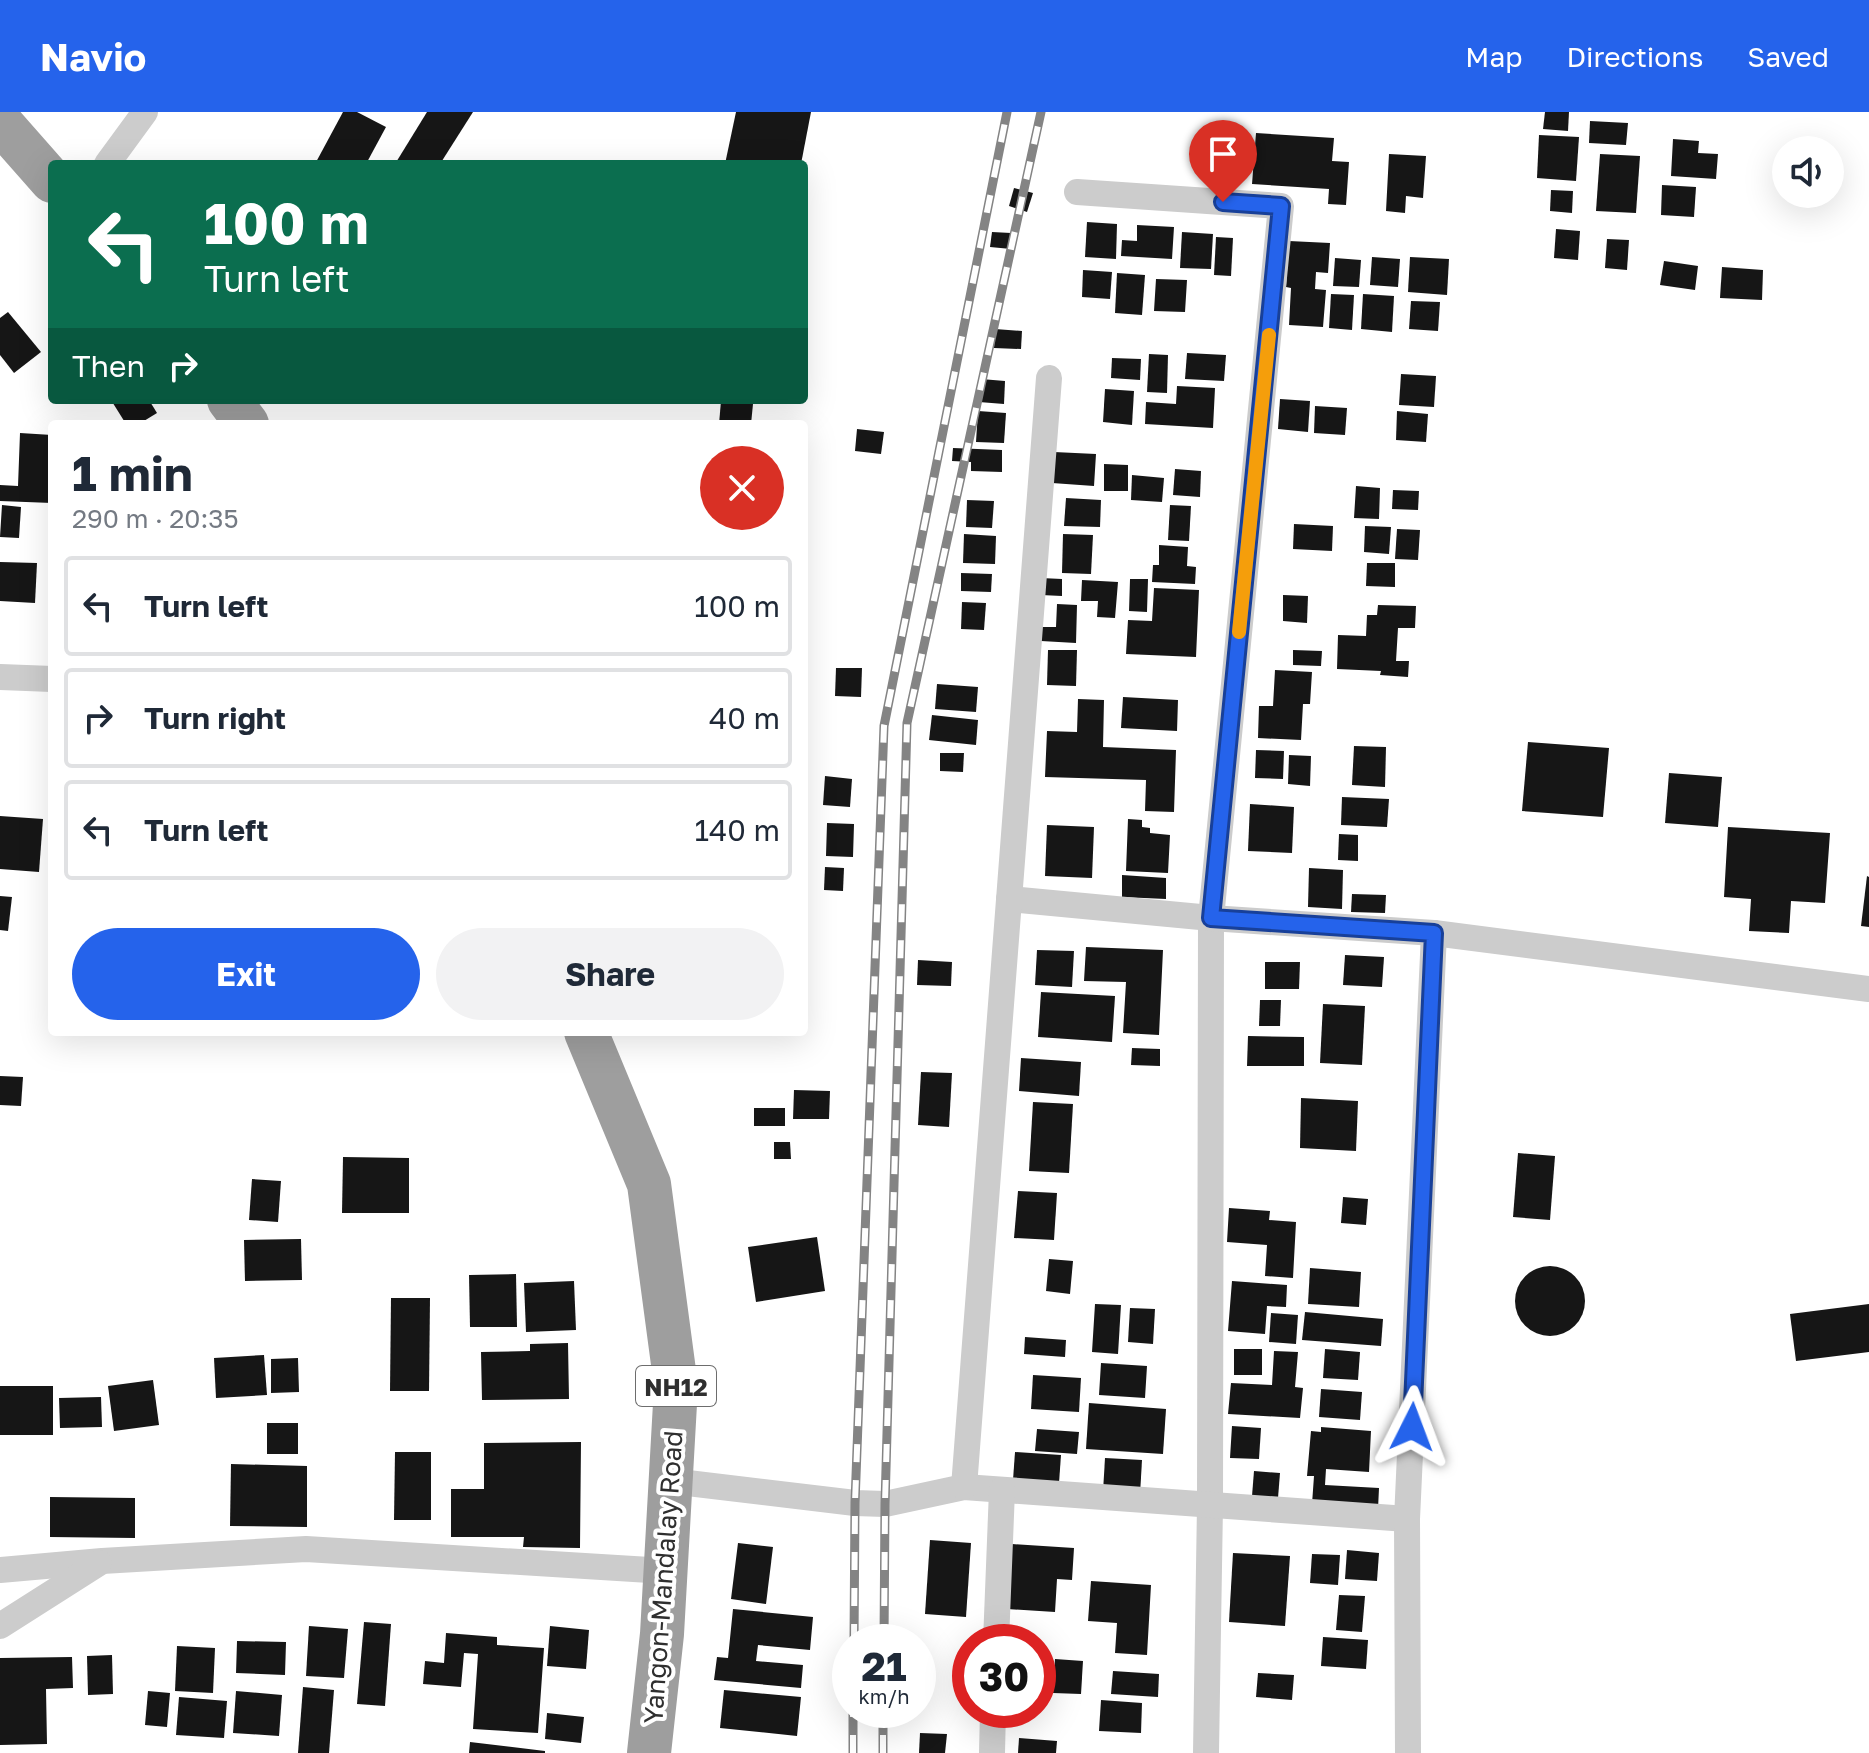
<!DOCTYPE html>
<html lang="en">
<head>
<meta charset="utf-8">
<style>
	:root { --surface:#fff; --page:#f2f2f3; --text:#1f2937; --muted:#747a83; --line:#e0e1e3; --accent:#2563eb }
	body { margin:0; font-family:"Golos Text",sans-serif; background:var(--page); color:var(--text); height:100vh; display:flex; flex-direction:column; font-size:30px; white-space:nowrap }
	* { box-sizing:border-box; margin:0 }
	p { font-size:26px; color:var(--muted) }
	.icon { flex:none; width:44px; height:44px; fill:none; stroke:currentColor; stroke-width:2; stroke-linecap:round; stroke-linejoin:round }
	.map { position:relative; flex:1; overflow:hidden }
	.side { position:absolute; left:48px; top:308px; width:760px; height:616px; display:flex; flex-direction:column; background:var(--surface); border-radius:8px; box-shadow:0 8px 32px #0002 }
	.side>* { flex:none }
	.hud { position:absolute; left:48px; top:48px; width:760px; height:244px; border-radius:8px; box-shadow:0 8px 32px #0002; background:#0b6e4f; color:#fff; overflow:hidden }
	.tools { position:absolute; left:1772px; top:24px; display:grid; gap:16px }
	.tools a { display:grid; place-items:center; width:72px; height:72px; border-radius:50%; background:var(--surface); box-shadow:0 8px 32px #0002; font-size:40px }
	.speed { position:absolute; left:832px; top:1512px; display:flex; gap:16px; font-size:40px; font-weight:700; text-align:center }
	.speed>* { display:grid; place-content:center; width:104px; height:104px; border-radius:50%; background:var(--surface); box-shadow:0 8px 32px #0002; line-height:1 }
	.speed small { font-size:20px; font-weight:400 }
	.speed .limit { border:12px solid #d22; background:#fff; color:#111 }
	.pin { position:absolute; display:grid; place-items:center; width:68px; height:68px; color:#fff; margin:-82px -34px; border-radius:50% 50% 50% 0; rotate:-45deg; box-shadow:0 0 8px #0007 }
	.pin .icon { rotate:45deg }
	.me { position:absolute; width:88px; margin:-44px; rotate:3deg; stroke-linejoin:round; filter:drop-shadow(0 0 6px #0008) }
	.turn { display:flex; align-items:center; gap:28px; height:168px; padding:0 24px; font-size:36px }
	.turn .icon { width:104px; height:104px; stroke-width:2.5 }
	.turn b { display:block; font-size:56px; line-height:68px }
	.then { display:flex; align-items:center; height:76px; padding:0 24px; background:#0003; gap:16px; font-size:30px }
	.round { display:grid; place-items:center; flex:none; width:84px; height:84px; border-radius:42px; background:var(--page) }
	.head { display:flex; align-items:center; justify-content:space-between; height:136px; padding:0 24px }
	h1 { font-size:48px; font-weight:700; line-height:60px }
	.action { display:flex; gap:16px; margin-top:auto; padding:16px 24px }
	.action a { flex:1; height:92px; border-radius:48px; background:var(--accent); color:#fff; font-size:32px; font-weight:700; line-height:92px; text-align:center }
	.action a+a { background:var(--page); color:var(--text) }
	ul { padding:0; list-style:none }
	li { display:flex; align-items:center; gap:24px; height:100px; margin:0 16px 12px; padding:0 8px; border:4px solid var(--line); border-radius:8px }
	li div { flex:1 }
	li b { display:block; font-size:30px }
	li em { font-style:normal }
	header { display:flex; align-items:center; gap:48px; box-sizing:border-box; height:112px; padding:0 40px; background:var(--accent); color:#fff }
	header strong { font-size:38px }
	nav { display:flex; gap:44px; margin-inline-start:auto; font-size:28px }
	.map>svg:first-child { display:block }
</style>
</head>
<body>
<header>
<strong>Navio</strong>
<nav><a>Map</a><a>Directions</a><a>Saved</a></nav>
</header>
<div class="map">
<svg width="1869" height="1641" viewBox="0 0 1869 1641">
	<rect width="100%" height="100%" fill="#fff"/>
	<g fill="#161616">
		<polygon points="343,0 357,0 386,15 366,52 315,52"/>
		<polygon points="427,0 473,0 440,52 395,52"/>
		<polygon points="736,0 811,0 801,52 725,52"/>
		<polygon points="1545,0 1569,0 1568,19 1543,17"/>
		<polygon points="1590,9 1628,11 1626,33 1589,31"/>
		<polygon points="1256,21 1334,26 1332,49 1349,50 1346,93 1328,92 1329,77 1252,72"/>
		<polygon points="1539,23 1579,25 1576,69 1537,66"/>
		<polygon points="1673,27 1699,29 1698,41 1718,42 1716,67 1671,64"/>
		<polygon points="1389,42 1426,44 1423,86 1406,84 1405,101 1386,99"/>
		<polygon points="1600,42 1640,44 1636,101 1596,99"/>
		<polygon points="1662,73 1696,75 1694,105 1661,103"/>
		<polygon points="1014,76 1033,81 1027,100 1009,94"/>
		<polygon points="1551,78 1573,79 1572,101 1550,99"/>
		<polygon points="1087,110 1117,112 1116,147 1085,145"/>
		<polygon points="1137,113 1174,115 1172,147 1121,144 1122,128 1137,129"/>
		<polygon points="1556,117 1580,119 1578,148 1554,146"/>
		<polygon points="992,120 1011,121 1011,137 990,135"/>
		<polygon points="1182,120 1213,122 1211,157 1180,156"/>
		<polygon points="1216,125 1233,126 1231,164 1214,163"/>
		<polygon points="1607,127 1629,128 1627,158 1605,156"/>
		<polygon points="1289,129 1330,131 1328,161 1316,160 1315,177 1326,178 1323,215 1289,213 1291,176 1286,175"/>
		<polygon points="1372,145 1400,147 1398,175 1370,173"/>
		<polygon points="1410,145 1449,147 1447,183 1408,180"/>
		<polygon points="1335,146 1361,148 1359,175 1333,174"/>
		<polygon points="1664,149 1698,154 1695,178 1660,173"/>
		<polygon points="1722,155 1763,158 1762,188 1720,186"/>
		<polygon points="1083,158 1112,160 1110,187 1082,185"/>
		<polygon points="1117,161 1145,163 1142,203 1115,201"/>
		<polygon points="1156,167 1187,168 1185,200 1154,199"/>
		<polygon points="1331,182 1354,183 1352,218 1329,216"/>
		<polygon points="1363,182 1394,184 1392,220 1361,217"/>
		<polygon points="1411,189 1440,190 1438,219 1409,217"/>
		<polygon points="8,200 41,240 14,261 0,243 0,206"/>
		<polygon points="995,217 1022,219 1021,237 994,236"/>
		<polygon points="1187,241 1226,243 1224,269 1185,267"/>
		<polygon points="1149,242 1168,243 1167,281 1147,280"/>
		<polygon points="1112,246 1141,247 1140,268 1111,266"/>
		<polygon points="1401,262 1436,264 1434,295 1399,293"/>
		<polygon points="981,267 1005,269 1004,292 979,290"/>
		<polygon points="1177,274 1215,276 1213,316 1145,312 1146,290 1176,292"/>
		<polygon points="1105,277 1134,279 1132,313 1103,310"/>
		<polygon points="1280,287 1310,289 1308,320 1278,317"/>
		<polygon points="111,288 149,288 157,301 139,312 126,312"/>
		<polygon points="721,289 753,292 751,312 719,312"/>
		<polygon points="1315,294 1347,296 1345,323 1314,321"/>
		<polygon points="978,299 1006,301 1004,331 976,330"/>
		<polygon points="1397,299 1428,302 1426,330 1396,328"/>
		<polygon points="857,317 884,320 881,342 855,339"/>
		<polygon points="20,321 52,323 52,391 0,389 0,373 18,374"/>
		<polygon points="953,336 1002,338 1002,360 971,359 971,350 952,349"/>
		<polygon points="1054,340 1096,342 1094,374 1052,371"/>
		<polygon points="1104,352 1128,353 1128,379 1104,379"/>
		<polygon points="1175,357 1201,359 1200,385 1173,383"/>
		<polygon points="1132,363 1164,366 1162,390 1131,388"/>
		<polygon points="1356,374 1380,376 1379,407 1354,406"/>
		<polygon points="1393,378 1419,379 1418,398 1392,397"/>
		<polygon points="1066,386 1101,388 1100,415 1064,414"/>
		<polygon points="967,388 994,389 992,416 966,415"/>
		<polygon points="2,393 21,395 19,426 0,425"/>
		<polygon points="1170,393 1191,394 1189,429 1168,428"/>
		<polygon points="1294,412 1333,414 1332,439 1293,437"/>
		<polygon points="1365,414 1391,415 1389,442 1364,440"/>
		<polygon points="1397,417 1420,418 1418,448 1395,447"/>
		<polygon points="964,422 996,424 995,452 963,451"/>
		<polygon points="1063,422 1093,423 1091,462 1062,461"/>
		<polygon points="1159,433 1188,435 1187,454 1196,455 1195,472 1152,470 1153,453 1159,453"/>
		<polygon points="0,450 37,451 35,491 0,489"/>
		<polygon points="1367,451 1395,451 1395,475 1366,474"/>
		<polygon points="961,461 992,462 991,480 961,479"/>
		<polygon points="1041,466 1062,467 1062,484 1041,483"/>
		<polygon points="1130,467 1148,467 1147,500 1129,499"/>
		<polygon points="1082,468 1118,470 1115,506 1097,505 1098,489 1081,489"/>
		<polygon points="1154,476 1199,478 1196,545 1126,542 1128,508 1152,509"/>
		<polygon points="1283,483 1308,484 1307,511 1283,509"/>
		<polygon points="962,490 986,491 984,518 961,517"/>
		<polygon points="1057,492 1077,493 1076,531 1041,529 1041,515 1056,515"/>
		<polygon points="1378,493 1416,494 1415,516 1398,516 1396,549 1409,549 1408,565 1380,563 1381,559 1337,557 1338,523 1366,524 1367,503 1377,503"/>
		<polygon points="1048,538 1077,538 1076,574 1047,573"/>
		<polygon points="1293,538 1322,539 1321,554 1293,553"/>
		<polygon points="836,556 862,556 861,585 835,584"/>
		<polygon points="1275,558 1312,560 1310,592 1303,592 1301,628 1258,626 1259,594 1273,594"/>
		<polygon points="937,572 978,575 976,600 935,597"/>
		<polygon points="1123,585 1178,588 1177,619 1121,616"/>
		<polygon points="1078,587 1104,588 1103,635 1176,638 1174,700 1145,699 1146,668 1045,665 1047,619 1077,620"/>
		<polygon points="932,603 978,608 976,633 929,628"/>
		<polygon points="1528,630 1609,636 1603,705 1522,699"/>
		<polygon points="1354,634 1386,635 1385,675 1352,673"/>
		<polygon points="1256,638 1284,639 1283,667 1255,666"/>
		<polygon points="940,641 964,641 963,660 940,659"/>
		<polygon points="1289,643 1311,644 1310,674 1288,672"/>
		<polygon points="1669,661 1722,665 1718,715 1665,711"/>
		<polygon points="825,664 852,667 850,695 823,693"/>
		<polygon points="1342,685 1389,687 1387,715 1341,713"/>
		<polygon points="1250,692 1294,695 1292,741 1248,739"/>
		<polygon points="0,704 43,707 39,760 0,757"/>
		<polygon points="1128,707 1142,708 1142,715 1150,716 1150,721 1170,723 1168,761 1126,759"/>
		<polygon points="827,711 854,712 853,745 826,744"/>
		<polygon points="1047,713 1094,715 1092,766 1045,764"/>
		<polygon points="1728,715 1830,721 1825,791 1791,789 1789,821 1749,819 1751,787 1724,785"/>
		<polygon points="1339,722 1358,723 1358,749 1338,748"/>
		<polygon points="825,755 844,756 843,779 824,778"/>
		<polygon points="1309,756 1343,758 1342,797 1308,795"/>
		<polygon points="1122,763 1166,766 1166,787 1122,785"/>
		<polygon points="1867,764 1869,765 1869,815 1861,814"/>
		<polygon points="1352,782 1386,783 1385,801 1351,800"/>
		<polygon points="0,784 12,785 8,819 0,818"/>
		<polygon points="1086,835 1163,838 1159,923 1123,921 1126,870 1084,869"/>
		<polygon points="1037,838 1074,839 1072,875 1035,873"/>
		<polygon points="1345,843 1384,845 1382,875 1343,873"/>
		<polygon points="918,848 952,850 951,874 917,873"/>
		<polygon points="1265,850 1300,850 1299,877 1265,877"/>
		<polygon points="1041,880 1115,884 1112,930 1038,925"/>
		<polygon points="1260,888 1281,888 1280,914 1259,914"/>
		<polygon points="1323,892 1365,894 1362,953 1320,951"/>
		<polygon points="1248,924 1304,925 1304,954 1247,954"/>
		<polygon points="1132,936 1160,937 1160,954 1131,953"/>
		<polygon points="1021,946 1081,950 1079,984 1019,979"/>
		<polygon points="921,960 952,961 949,1015 918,1013"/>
		<polygon points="0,964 23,965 21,994 0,993"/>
		<polygon points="794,978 830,979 829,1007 793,1007"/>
		<polygon points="1301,986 1358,989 1356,1039 1300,1036"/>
		<polygon points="1033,990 1073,992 1069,1061 1029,1059"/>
		<rect x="754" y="996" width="31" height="18"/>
		<polygon points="774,1030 790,1030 791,1047 774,1047"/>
		<polygon points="1518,1041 1555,1044 1550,1108 1513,1105"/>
		<polygon points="343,1045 409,1046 409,1101 342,1101"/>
		<polygon points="252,1067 281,1069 278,1110 249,1108"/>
		<polygon points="1018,1079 1057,1081 1054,1128 1014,1126"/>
		<polygon points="1343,1085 1368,1087 1366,1113 1341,1111"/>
		<polygon points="1229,1096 1270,1099 1269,1108 1296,1110 1293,1166 1265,1164 1267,1133 1227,1130"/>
		<polygon points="817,1125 825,1179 756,1190 748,1135"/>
		<polygon points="301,1127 302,1168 245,1169 244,1128"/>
		<polygon points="1049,1147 1073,1149 1070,1182 1046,1179"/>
		<circle cx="1550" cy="1189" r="35"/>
		<polygon points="1310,1156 1361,1160 1359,1195 1308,1192"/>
		<polygon points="516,1162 517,1215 470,1215 469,1163"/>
		<polygon points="574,1169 576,1218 526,1220 524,1171"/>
		<polygon points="1232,1169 1287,1173 1286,1195 1267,1194 1265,1222 1228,1219"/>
		<polygon points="391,1186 430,1186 429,1279 390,1279"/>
		<polygon points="1095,1192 1121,1193 1118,1242 1092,1240"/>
		<polygon points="1869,1192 1869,1240 1796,1249 1790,1202"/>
		<polygon points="1130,1196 1155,1197 1153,1232 1128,1230"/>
		<polygon points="1305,1200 1383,1207 1381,1234 1302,1228"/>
		<polygon points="1271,1201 1298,1203 1296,1232 1269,1230"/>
		<polygon points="1025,1225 1066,1228 1065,1245 1024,1242"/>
		<polygon points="568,1231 569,1287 482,1288 481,1240 530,1239 530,1232"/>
		<rect x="1234" y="1237" width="28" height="26"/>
		<polygon points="1325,1237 1360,1240 1358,1268 1323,1266"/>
		<polygon points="1274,1239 1298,1240 1295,1275 1303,1276 1300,1306 1228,1302 1231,1271 1272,1273"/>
		<polygon points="264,1243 267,1283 216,1286 214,1246"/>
		<polygon points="298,1246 299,1280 271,1281 271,1247"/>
		<polygon points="1101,1251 1147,1254 1145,1286 1099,1283"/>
		<polygon points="1033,1263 1081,1266 1079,1300 1031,1297"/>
		<polygon points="153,1268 159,1313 114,1319 108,1274"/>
		<rect x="0" y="1274" width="53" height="49"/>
		<polygon points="1321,1277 1362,1280 1360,1308 1319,1305"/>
		<polygon points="101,1285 102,1315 60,1316 59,1286"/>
		<polygon points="1089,1291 1166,1297 1163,1342 1086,1337"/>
		<rect x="267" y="1311" width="31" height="31"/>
		<polygon points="1232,1314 1261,1316 1259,1347 1230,1346"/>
		<polygon points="1321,1315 1371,1319 1369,1360 1326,1357 1325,1373 1379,1376 1378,1397 1312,1392 1314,1364 1307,1364 1311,1319 1321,1320"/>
		<polygon points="1037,1317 1079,1320 1077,1342 1035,1339"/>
		<polygon points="581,1330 580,1436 523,1435 524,1425 451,1425 451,1377 484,1377 484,1331"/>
		<polygon points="395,1340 431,1340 431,1408 394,1408"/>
		<polygon points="1015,1340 1061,1343 1059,1371 1013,1368"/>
		<polygon points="1105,1346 1142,1348 1140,1383 1103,1380"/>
		<polygon points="231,1352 307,1354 307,1415 230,1414"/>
		<polygon points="1254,1359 1280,1361 1278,1386 1252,1384"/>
		<polygon points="50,1385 135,1386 135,1426 50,1425"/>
		<polygon points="930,1428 971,1431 966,1505 925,1502"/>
		<polygon points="738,1431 773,1435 766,1492 731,1487"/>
		<polygon points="1012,1432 1074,1436 1072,1468 1057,1467 1055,1500 1007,1497"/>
		<polygon points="1347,1438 1379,1441 1377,1469 1345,1467"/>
		<polygon points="1233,1441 1290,1444 1285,1514 1229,1510"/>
		<polygon points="1312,1442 1340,1443 1338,1473 1310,1471"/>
		<polygon points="1091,1469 1151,1473 1147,1543 1115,1541 1117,1511 1088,1509"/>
		<polygon points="1339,1483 1365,1484 1362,1520 1336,1518"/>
		<polygon points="733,1497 813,1505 810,1538 758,1533 756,1549 803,1553 801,1576 714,1568 717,1545 728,1546"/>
		<polygon points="364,1510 391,1512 385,1594 357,1592"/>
		<polygon points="309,1514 348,1517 344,1566 306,1564"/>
		<polygon points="550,1514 589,1518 586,1557 547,1554"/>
		<polygon points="446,1521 497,1525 497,1533 544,1536 538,1621 473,1617 478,1542 464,1541 461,1575 423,1572 425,1549 444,1551"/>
		<polygon points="1323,1525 1368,1528 1366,1557 1321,1554"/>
		<polygon points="237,1529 286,1530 285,1563 236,1561"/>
		<polygon points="177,1534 215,1536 213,1581 175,1579"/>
		<polygon points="112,1543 113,1582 88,1583 87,1544"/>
		<polygon points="72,1545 73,1576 46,1577 47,1632 0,1633 0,1546"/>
		<polygon points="1055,1547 1083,1549 1081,1582 1053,1581"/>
		<polygon points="1113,1559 1159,1562 1158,1585 1111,1582"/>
		<polygon points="1258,1561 1294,1563 1292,1588 1256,1585"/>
		<polygon points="303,1575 334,1578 329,1641 298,1641"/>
		<polygon points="724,1578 801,1585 797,1624 720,1616"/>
		<polygon points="148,1579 170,1581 167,1615 145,1613"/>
		<polygon points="236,1579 282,1583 279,1624 233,1621"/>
		<polygon points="179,1585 227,1589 224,1626 176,1623"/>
		<polygon points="1101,1588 1142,1591 1141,1621 1099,1619"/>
		<polygon points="547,1601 584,1605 581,1631 545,1627"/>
		<polygon points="920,1621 947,1622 945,1641 919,1641"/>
		<polygon points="1019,1626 1057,1629 1056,1641 1018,1641"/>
		<polygon points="470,1630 545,1639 545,1641 469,1641"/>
	</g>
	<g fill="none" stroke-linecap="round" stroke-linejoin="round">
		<g stroke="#ccc" stroke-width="26">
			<polyline points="107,52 145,0"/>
			<polyline points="1077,80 1281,94 1211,806 1210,1393 1206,1641"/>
			<polyline points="0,565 52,567"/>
			<polyline points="1009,787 1211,806 1434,821 1869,877"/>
			<polyline points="671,1369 855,1391 885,1392 964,1375 1407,1407"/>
			<polyline points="964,1375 1049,266"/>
			<polyline points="0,1458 102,1449 306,1437 666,1459"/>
			<polyline points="0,1514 99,1451"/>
			<polyline points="996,1530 1002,1378"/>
			<polyline points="992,1641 993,1598"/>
			<polyline points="1408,1641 1407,1407 1434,821"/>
		</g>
		<g stroke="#9e9e9e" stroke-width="44">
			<polyline points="0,10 52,69"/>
			<polyline points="229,288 247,312"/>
			<polyline points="586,920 649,1072 676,1274 662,1522 649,1641"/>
		</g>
		<defs>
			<g id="rail">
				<polyline points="854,1530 855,1391 884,614 1007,0"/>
				<polyline points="884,1530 885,1392 907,611 1041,0"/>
				<polyline points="853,1641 853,1598"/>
				<polyline points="883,1641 883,1598"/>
			</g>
		</defs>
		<use href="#rail" stroke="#848484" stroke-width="9"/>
		<use href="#rail" stroke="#fff" stroke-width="6" stroke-dasharray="18" stroke-linecap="butt"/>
	</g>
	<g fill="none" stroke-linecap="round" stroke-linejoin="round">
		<defs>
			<polyline id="route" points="1223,90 1281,94 1211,806 1434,821 1412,1315"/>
		</defs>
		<use href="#route" stroke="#184099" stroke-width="20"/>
		<use href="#route" stroke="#2563eb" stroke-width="14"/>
		<polyline stroke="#f59e0b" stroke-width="14" points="1239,520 1269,223"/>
	</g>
	<g text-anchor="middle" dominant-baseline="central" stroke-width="8" stroke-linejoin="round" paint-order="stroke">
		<rect fill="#fff" stroke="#6d6d6d" stroke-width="2" x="636" y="1254" width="80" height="40" rx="6"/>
		<g font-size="24" font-weight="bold" fill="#2f2f2f">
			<text x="676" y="1274">NH12</text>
		</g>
		<g font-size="26" fill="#2f2f2f" stroke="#fff">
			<text transform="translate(663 1465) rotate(-86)">Yangon-Mandalay Road</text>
		</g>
	</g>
</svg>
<div class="tools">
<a><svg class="icon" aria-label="sound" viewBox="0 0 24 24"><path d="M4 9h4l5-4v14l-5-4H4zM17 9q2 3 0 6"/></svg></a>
</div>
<div class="speed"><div>21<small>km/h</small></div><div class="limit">30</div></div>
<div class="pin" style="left:1223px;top:90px;background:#d93025"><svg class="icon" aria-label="arrive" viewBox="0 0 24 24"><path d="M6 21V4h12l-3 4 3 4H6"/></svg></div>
<svg class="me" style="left:1412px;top:1315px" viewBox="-20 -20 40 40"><path d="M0-17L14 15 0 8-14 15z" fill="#2563eb" stroke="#fff" stroke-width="4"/></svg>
<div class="hud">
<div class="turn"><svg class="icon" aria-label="left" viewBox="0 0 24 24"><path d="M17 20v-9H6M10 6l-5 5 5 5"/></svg><div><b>100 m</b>Turn left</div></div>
<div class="then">Then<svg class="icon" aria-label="right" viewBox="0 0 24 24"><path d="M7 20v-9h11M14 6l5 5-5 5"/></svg></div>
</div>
<section class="side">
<div class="head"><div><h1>1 min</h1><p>290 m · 20:35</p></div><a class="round" style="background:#d93025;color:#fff"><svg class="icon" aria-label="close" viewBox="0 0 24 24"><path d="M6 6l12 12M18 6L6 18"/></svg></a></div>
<ul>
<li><svg class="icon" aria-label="left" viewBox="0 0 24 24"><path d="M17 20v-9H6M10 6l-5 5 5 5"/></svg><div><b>Turn left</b></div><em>100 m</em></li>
<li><svg class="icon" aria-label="right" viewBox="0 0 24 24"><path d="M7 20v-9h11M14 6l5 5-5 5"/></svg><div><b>Turn right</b></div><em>40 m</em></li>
<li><svg class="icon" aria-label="left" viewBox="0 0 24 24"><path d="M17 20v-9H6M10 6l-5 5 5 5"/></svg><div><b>Turn left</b></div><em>140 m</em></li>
</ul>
<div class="action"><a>Exit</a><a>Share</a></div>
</section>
</div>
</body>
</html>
